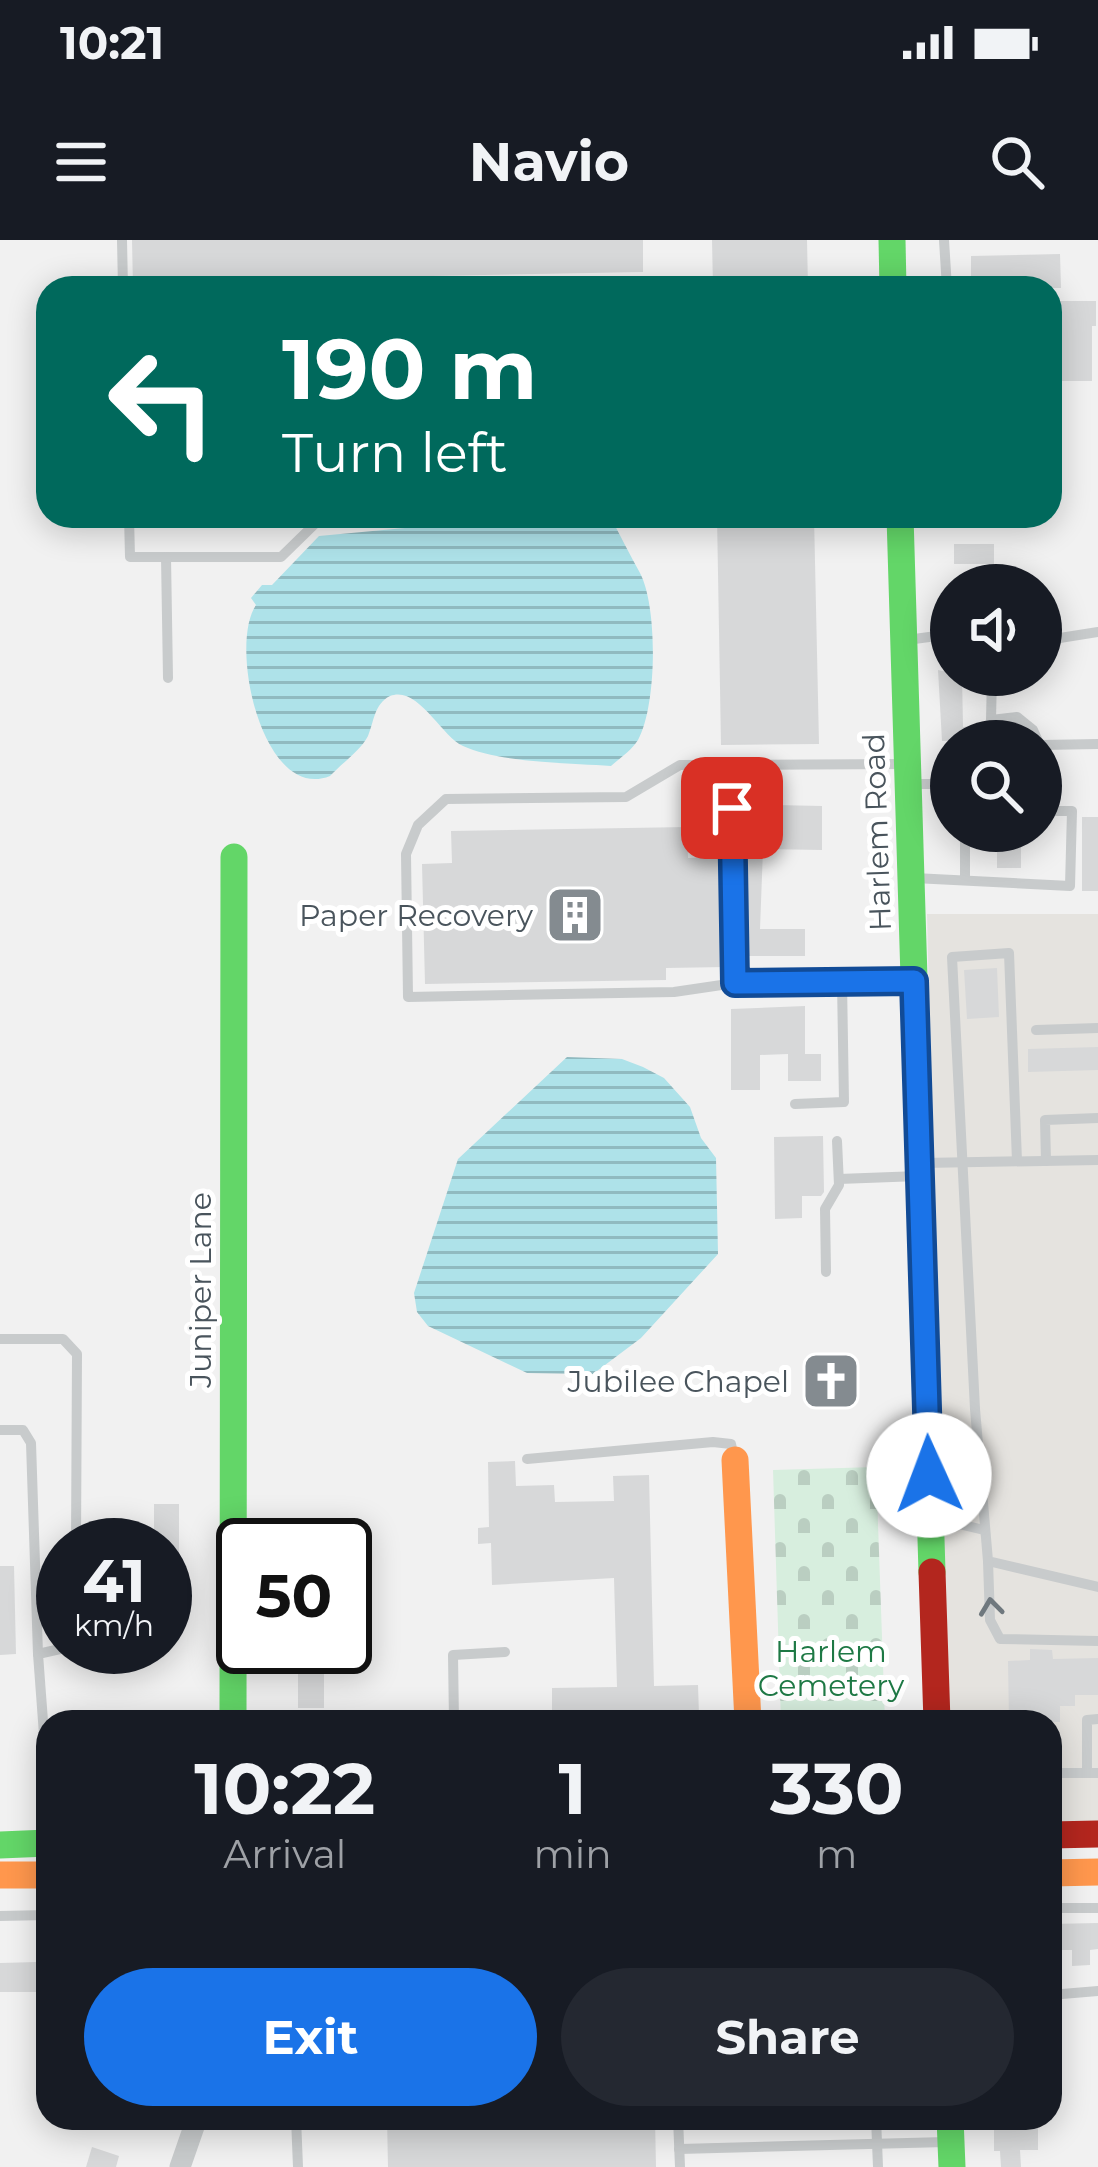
<!DOCTYPE html>
<html lang="en">
<head>
<meta charset="utf-8">
<style>
	:root { --surface:#171b24; --page:#242831; --text:#f1f3f6; --muted:#9ea1a6; --accent:#1a73e8 }
	body { margin:0; font-family:Montserrat,sans-serif; background:var(--page); color:var(--text); height:100vh; display:flex; flex-direction:column; font-size:45px; white-space:nowrap }
	* { box-sizing:border-box; margin:0 }
	p { font-size:39px; color:var(--muted) }
	.icon { flex:none; width:66px; height:66px; fill:none; stroke:currentColor; stroke-width:2; stroke-linecap:round; stroke-linejoin:round }
	.map { position:relative; flex:1; overflow:hidden }
	.drawer { position:absolute; left:36px; top:1470px; width:1026px; height:420px; display:flex; flex-direction:column; background:var(--surface); border-radius:36px; box-shadow:0 6px 30px #0003 }
	.drawer>* { flex:none }
	.guide { position:absolute; left:36px; top:36px; width:1026px; height:252px; border-radius:36px; box-shadow:0 6px 30px #0003; background:#00695c; color:#fff; overflow:hidden }
	.tools { position:absolute; left:930px; top:324px; display:grid; gap:24px }
	.tools a { display:grid; place-items:center; width:132px; height:132px; border-radius:50%; background:var(--surface); box-shadow:0 6px 30px #0003; font-size:60px }
	.speed { position:absolute; left:36px; top:1278px; display:flex; gap:24px; font-size:60px; font-weight:700; text-align:center }
	.speed>* { display:grid; place-content:center; width:156px; height:156px; border-radius:50%; background:var(--surface); box-shadow:0 6px 30px #0003; line-height:1 }
	.speed small { font-size:30px; font-weight:400 }
	.speed .limit { border:6px solid #111; border-radius:18px; background:#fff; color:#111 }
	.pin { position:absolute; display:grid; place-items:center; width:102px; height:102px; color:#fff; margin:-51px; border-radius:24px; box-shadow:0 6px 18px #0006 }
	.me { position:absolute; width:132px; margin:-66px; rotate:358deg; stroke-linejoin:round; filter:drop-shadow(0 0 9px #0008) }
	.turn { display:flex; align-items:center; gap:42px; height:252px; padding:0 48px; font-size:54px }
	.turn .icon { width:156px; height:156px; stroke-width:2.5 }
	.turn b { display:block; font-size:84px; line-height:102px }
	.eta { display:flex; justify-content:space-evenly; align-items:center; height:204px; text-align:center }
	.eta b { font-size:72px; font-weight:700; line-height:84px }
	.button { display:flex; gap:24px; margin-top:auto; padding:24px 48px }
	.button a { flex:1; height:138px; border-radius:72px; background:var(--accent); color:#fff; font-size:48px; font-weight:700; line-height:138px; text-align:center }
	.button a+a { background:var(--page); color:var(--text) }
	.status { display:flex; justify-content:space-between; align-items:center; height:84px; padding:0 60px; background:var(--surface); direction:ltr }
	.status svg { height:33px; fill:currentColor }
	header { display:flex; justify-content:space-between; align-items:center; height:156px; padding:0 48px; background:var(--surface); font-size:54px; font-weight:700 }
	.map>svg:first-child { display:block }
</style>
</head>
<body>
<div class="status"><b>10:21</b><svg viewBox="0 0 49 12"><path d="M0 12V9h3v3zM5 12V6h3v6zM10 12V3h3v9zM15 12V0h3v12zM26 1h20v11H26zM47 4h2v5h-2z"/></svg></div>
<header><svg class="icon" aria-label="menu" viewBox="0 0 24 24"><path d="M4 6h16M4 12h16M4 18h16"/></svg>Navio<svg class="icon" aria-label="search" viewBox="0 0 24 24"><circle cx="10" cy="10" r="6"/><path d="M15 15l6 6"/></svg></header>
<div class="map">
<svg width="1098" height="1927" viewBox="0 0 1098 1927">
	<defs>
		<pattern id="cemetery-stones" width="16" height="16" patternUnits="userSpaceOnUse" patternTransform="scale(3)"><rect width="16" height="16" fill="#d7eede"/><path d="M2 7V4a2 2 0 0 1 4 0v3zM10 15v-3a2 2 0 0 1 4 0v3z" fill="#bacec1"/></pattern>
		<pattern id="water-rules" width="6" height="5" patternUnits="userSpaceOnUse" patternTransform="scale(3)"><rect width="6" height="5" fill="#aee2e9"/><path d="M0 2.5h6" fill="none" stroke="#90bac0"/></pattern>
	</defs>
	<rect width="100%" height="100%" fill="#f1f1f1"/>
	<polygon fill="#e5e3df" points="927,674 1098,674 1098,1584 1050,1584 1050,1482 947,1482"/>
	<polygon fill="url(#cemetery-stones)" points="876,1227 885,1482 781,1482 773,1230"/>
	<g fill="url(#water-rules)">
		<path d="M475,276h135c10,19 20,39 30,57 18,34 17,133 -2,167 -6,10 -18,18 -27,26 -41,-3 -111,-3 -148,-20 -22,-10 -45,-61 -73,-50 -16,8 -16,26 -22,40 -7,14 -27,28 -38,40 -67,27 -102,-130 -74,-171l-5,-7 11,-13h10l47,-49 150,-14z"/>
		<polygon points="567,817 622,819 643,827 664,838 690,867 701,898 716,918 718,1014 641,1098 593,1134 527,1133 428,1086 417,1072 414,1053 458,919"/>
	</g>
	<g fill="#d7d8d9">
		<polygon points="132,0 643,0 643,32 329,38 329,48 133,48"/>
		<polygon points="712,0 807,0 808,48 713,48"/>
		<polygon points="1060,14 1061,48 971,48 971,16"/>
		<polygon points="1050,61 1096,61 1096,86 1092,86 1092,141 1050,141"/>
		<polygon points="717,276 814,276 819,504 721,505"/>
		<rect x="954" y="304" width="40" height="20"/>
		<polygon points="938,430 962,435 963,487 970,486 971,501 942,501"/>
		<polygon points="775,565 822,566 822,610 763,609 760,689 805,689 805,716 744,716 742,591 775,590"/>
		<rect x="1082" y="577" width="16" height="74"/>
		<polygon points="687,587 688,618 723,617 725,727 666,728 666,740 425,744 422,624 452,623 451,591"/>
		<rect x="997" y="591" width="24" height="37"/>
		<polygon points="997,728 999,777 967,779 964,730"/>
		<polygon points="805,766 805,814 821,814 821,841 788,841 788,814 760,815 760,850 731,850 731,769"/>
		<polygon points="1098,807 1098,830 1028,832 1028,809"/>
		<polygon points="823,896 824,952 821,956 802,956 802,978 775,979 774,897"/>
		<polygon points="811,1127 850,1127 850,1155 812,1155"/>
		<polygon points="515,1221 516,1246 554,1245 555,1262 614,1261 613,1236 649,1235 654,1446 698,1445 699,1475 657,1477 657,1482 620,1482 620,1476 552,1477 552,1448 617,1447 614,1338 492,1345 491,1303 478,1304 478,1288 489,1287 488,1222"/>
		<polygon points="154,1264 179,1264 179,1314 165,1314 165,1305 154,1305"/>
		<polygon points="0,1326 14,1326 16,1414 0,1415"/>
		<rect x="165" y="1343" width="13" height="39"/>
		<polygon points="1030,1409 1052,1410 1053,1419 1098,1418 1098,1455 1075,1455 1075,1466 1060,1466 1060,1482 1009,1482 1008,1421 1030,1420"/>
		<rect x="298" y="1418" width="26" height="50"/>
		<polygon points="1098,1683 1098,1709 1090,1710 1090,1725 1072,1726 1072,1710 1050,1710 1050,1684"/>
		<polygon points="37,1722 37,1752 0,1752 0,1723"/>
		<polygon points="387,1878 655,1878 656,1927 388,1927"/>
		<polygon points="1020,1881 1020,1887 1038,1887 1038,1910 1020,1910 1021,1927 1001,1927 1000,1911 994,1911 994,1882"/>
		<polygon points="92,1907 119,1916 116,1927 86,1927"/>
	</g>
	<g fill="none" stroke-linecap="round" stroke-linejoin="round">
		<g stroke="#c8cbcc" stroke-width="10">
			<polyline points="122,0 123,48"/>
			<polyline points="944,0 947,48"/>
			<polyline points="129,276 130,317 281,317 323,276"/>
			<polyline points="953,276 953,283"/>
			<polyline points="166,317 168,438"/>
			<polyline points="907,400 951,394"/>
			<polyline points="1041,401 1098,392"/>
			<polyline points="991,480 1017,477 1033,490 1038,501"/>
			<polyline points="985,501 991,480 992,435"/>
			<polyline points="1041,505 1098,504"/>
			<polyline points="904,524 680,525 626,557 446,559 418,585 406,614 408,757 674,752 735,743 909,741"/>
			<polyline points="731,525 735,743"/>
			<polyline points="912,544 951,544"/>
			<polyline points="1041,546 1053,546"/>
			<polyline points="965,591 965,640"/>
			<polyline points="914,638 1070,646 1072,571 1041,571"/>
			<polyline points="1036,790 1098,788"/>
			<polyline points="795,864 844,862 842,742"/>
			<polyline points="1017,921 1009,713 952,717 975,1169 988,1321 1098,1347"/>
			<polyline points="1046,921 1045,880 1098,878"/>
			<polyline points="923,923 1098,920"/>
			<polyline points="839,939 919,936"/>
			<polyline points="826,1032 825,969 839,945 837,901"/>
			<polyline points="0,1099 63,1099 77,1114 76,1305"/>
			<polyline points="0,1190 23,1190 31,1203 38,1414"/>
			<polyline points="527,1219 713,1202 731,1204 734,1217"/>
			<polyline points="934,1278 984,1290"/>
			<polyline points="988,1321 990,1380 1000,1399 1098,1401"/>
			<polyline points="1098,1479 1087,1480 1087,1533 1098,1533"/>
			<polyline points="454,1482 453,1415 505,1412"/>
			<polyline points="1050,1533 1087,1533"/>
			<polyline points="48,1548 38,1414 69,1407"/>
			<polyline points="1050,1668 1098,1668"/>
			<polyline points="0,1676 48,1675"/>
			<polyline points="1050,1755 1098,1751"/>
			<polyline points="296,1878 298,1927"/>
			<polyline points="678,1878 680,1927"/>
			<polyline points="876,1878 878,1927"/>
			<polyline points="679,1909 946,1902"/>
		</g>
		<polyline stroke="#c8cbcc" stroke-width="21" points="180,1927 197,1878"/>
		<g stroke="#63d668" stroke-width="27">
			<polyline points="892,0 893,48"/>
			<polyline points="900,276 932,1332"/>
			<polyline points="233,1482 234,617"/>
			<polyline points="0,1605 48,1603"/>
			<polyline points="950,1878 952,1927"/>
		</g>
		<g stroke="#ff974d" stroke-width="27">
			<polyline points="735,1220 748,1482"/>
			<polyline points="1050,1633 1098,1632"/>
			<polyline points="0,1635 48,1635"/>
		</g>
		<g stroke="#b3261e" stroke-width="27">
			<polyline points="932,1332 937,1482"/>
			<polyline points="1050,1595 1098,1594"/>
		</g>
	</g>
	<defs><path id="oneway-chevron" d="M-2-3.5L2.5 0L-2 3.5" fill="none" stroke-width="1.6" stroke-linecap="round" stroke-linejoin="round" transform="scale(3)"/></defs>
	<use stroke="#6f787e" href="#oneway-chevron" transform="translate(991 1367) rotate(-97)"/>
	<g fill="none" stroke-linecap="round" stroke-linejoin="round">
		<defs>
			<polyline id="route" points="732,568 735,743 914,741 929,1235"/>
		</defs>
		<use href="#route" stroke="#114b97" stroke-width="30"/>
		<use href="#route" stroke="#1a73e8" stroke-width="21"/>
	</g>
	<defs>
		<symbol id="building-square" viewBox="-11 -11 22 22"><rect x="-9" y="-9" width="18" height="18" rx="4" fill="#848b90" stroke="#fff"/><path d="M-4-6H4V6H1V3H-1V6H-4ZM-2.5-4.3h1.7v1.8h-1.7ZM.8-4.3h1.7v1.8H.8ZM-2.5-1h1.7V.8h-1.7ZM.8-1h1.7V.8H.8Z" fill="#fff"/></symbol>
		<symbol id="church-square" viewBox="-11 -11 22 22"><rect x="-9" y="-9" width="18" height="18" rx="4" fill="#848b90" stroke="#fff"/><path d="M-1.2-6h2.4v3.5h3.3v2.4h-3.3V6h-2.4V-.1h-3.3v-2.4h3.3Z" fill="#fff"/></symbol>
	</defs>
	<g fill-rule="evenodd">
		<use href="#building-square" x="542" y="642" width="66" height="66"/>
		<use href="#church-square" x="798" y="1108" width="66" height="66"/>
	</g>
	<g text-anchor="middle" dominant-baseline="central" stroke-width="10" stroke-linejoin="round" paint-order="stroke">
		<g font-size="30" fill="#49545c" stroke="#fff">
			<text transform="translate(877 592) rotate(-92)">Harlem Road</text>
			<text transform="translate(200 1050) rotate(-90)">Juniper Lane</text>
		</g>
		<g font-size="30" fill="#49545c" stroke="#fff" text-anchor="end">
			<text x="533" y="675">Paper Recovery</text>
			<text x="789" y="1141">Jubilee Chapel</text>
		</g>
		<g font-size="30" fill="#1e7945" stroke="#fff">
			<text x="831" y="1411">Harlem<tspan x="831" dy="34">Cemetery</tspan></text>
		</g>
	</g>
</svg>
<div class="tools">
<a><svg class="icon" aria-label="sound" viewBox="0 0 24 24"><path d="M4 9h4l5-4v14l-5-4H4zM17 9q2 3 0 6"/></svg></a>
<a><svg class="icon" aria-label="search" viewBox="0 0 24 24"><circle cx="10" cy="10" r="6"/><path d="M15 15l6 6"/></svg></a>
</div>
<div class="speed"><div>41<small>km/h</small></div><div class="limit">50</div></div>
<div class="pin" style="left:732px;top:568px;background:#d93025"><svg class="icon" aria-label="arrive" viewBox="0 0 24 24"><path d="M6 21V4h12l-3 4 3 4H6"/></svg></div>
<svg class="me" style="left:929px;top:1235px" viewBox="-20 -20 40 40"><circle r="19" fill="#fff"/><path d="M0-13L10 11 0 6-10 11z" fill="#1a73e8"/></svg>
<div class="guide">
<div class="turn"><svg class="icon" aria-label="left" viewBox="0 0 24 24"><path d="M17 20v-9H6M10 6l-5 5 5 5"/></svg><div><b>190 m</b>Turn left</div></div>
</div>
<section class="drawer">
<div class="eta">
<div><b>10:22</b><p>Arrival</p></div>
<div><b>1</b><p>min</p></div>
<div><b>330</b><p>m</p></div>
</div>
<div class="button"><a>Exit</a><a>Share</a></div>
</section>
</div>
</body>
</html>
